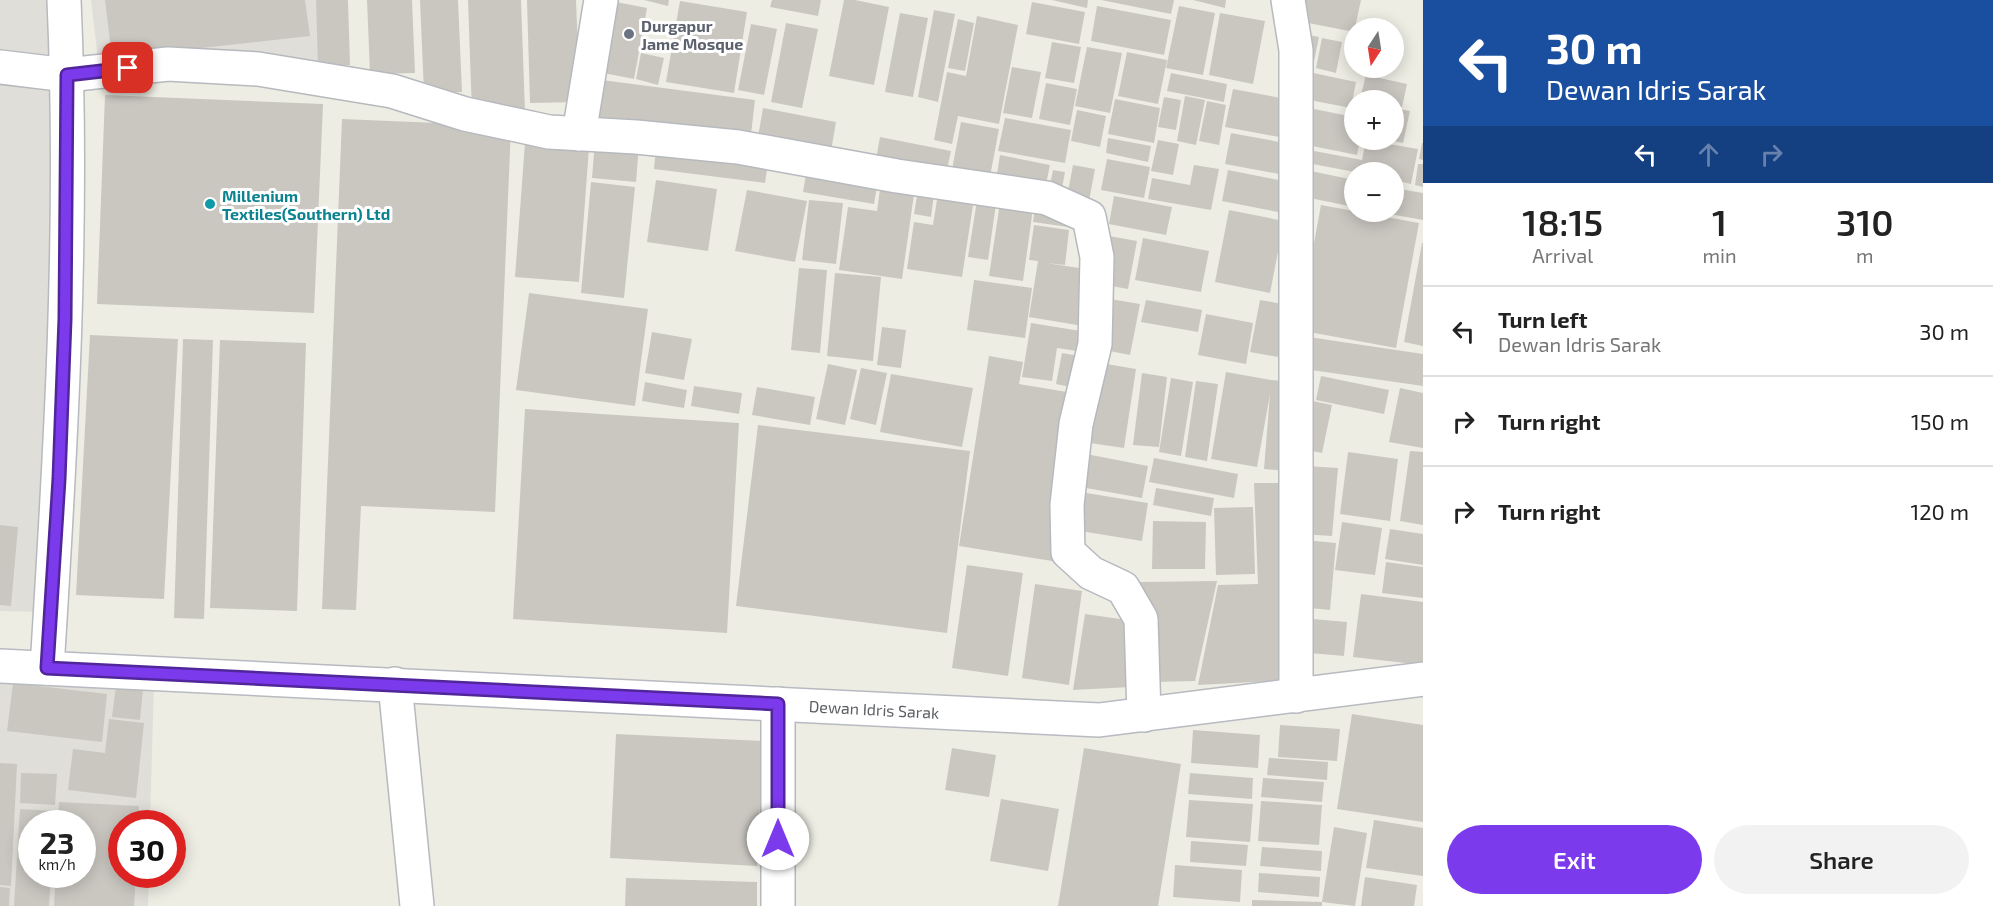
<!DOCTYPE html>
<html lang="en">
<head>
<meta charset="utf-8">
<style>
	:root { --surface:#fff; --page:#f2f2f2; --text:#222; --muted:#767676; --line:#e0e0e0; --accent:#7c3aed }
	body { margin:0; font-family:"Exo 2",sans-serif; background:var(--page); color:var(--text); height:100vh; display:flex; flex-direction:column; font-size:22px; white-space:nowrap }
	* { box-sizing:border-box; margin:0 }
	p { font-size:20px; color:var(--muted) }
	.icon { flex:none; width:33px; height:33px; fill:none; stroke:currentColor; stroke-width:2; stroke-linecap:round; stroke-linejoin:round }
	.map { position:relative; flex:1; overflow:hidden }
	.details { display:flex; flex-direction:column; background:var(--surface); width:570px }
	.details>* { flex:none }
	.hud { background:#1a4fa0; color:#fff; overflow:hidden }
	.needle { width:39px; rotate:192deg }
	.buttons { position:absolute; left:1344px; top:18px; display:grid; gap:12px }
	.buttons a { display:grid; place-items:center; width:60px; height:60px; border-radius:50%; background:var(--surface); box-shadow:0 3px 15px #0003; font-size:30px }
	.speed { position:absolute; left:18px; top:810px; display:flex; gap:12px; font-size:30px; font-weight:700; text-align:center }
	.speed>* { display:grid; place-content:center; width:78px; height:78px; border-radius:50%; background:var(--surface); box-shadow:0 3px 15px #0003; line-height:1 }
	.speed small { font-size:15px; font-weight:400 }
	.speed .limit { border:9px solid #d22; background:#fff; color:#111 }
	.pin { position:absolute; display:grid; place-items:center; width:51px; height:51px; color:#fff; margin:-26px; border-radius:12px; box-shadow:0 3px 9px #0006 }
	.me { position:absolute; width:66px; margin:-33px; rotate:0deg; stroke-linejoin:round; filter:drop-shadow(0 0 4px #0008) }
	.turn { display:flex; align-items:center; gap:21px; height:126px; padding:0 24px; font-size:27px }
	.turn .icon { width:78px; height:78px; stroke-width:2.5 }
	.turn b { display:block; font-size:42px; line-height:51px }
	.lanes { display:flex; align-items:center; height:57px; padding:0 24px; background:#0003; justify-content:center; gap:30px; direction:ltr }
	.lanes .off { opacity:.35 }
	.eta { display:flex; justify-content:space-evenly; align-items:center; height:102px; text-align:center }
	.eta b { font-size:36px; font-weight:600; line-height:42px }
	.action { display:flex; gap:12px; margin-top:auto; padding:12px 24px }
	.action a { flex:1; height:69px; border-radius:36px; background:var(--accent); color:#fff; font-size:24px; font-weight:600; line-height:69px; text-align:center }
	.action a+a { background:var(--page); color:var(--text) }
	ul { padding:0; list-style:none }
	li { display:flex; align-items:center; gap:18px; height:90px; padding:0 24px; border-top:2px solid var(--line) }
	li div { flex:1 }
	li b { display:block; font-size:22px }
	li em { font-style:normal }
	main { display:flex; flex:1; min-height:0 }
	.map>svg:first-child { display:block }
</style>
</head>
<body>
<main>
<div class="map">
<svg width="1423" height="906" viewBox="0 0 1423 906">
	<rect width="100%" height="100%" fill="#eeede4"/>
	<g fill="#e0ded8" fill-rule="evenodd">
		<polygon points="0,0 69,0 45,612 0,611"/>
		<polygon points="91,0 317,0 322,68 98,59"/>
		<path d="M0,674l154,9 -4,140 -28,1v50l27,1 -1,31h-148zM32,824h50v50h-50z"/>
	</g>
	<g fill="#cac7c1">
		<polygon points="105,0 305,0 310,36 112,58"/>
		<polygon points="316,0 348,0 350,65 318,66"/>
		<polygon points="367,0 412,0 415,73 370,74"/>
		<polygon points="420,0 458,0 462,92 424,93"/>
		<polygon points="468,0 521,0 525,112 472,114"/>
		<polygon points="527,0 576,0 580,102 530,103"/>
		<polygon points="606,0 647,8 634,79 593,71"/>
		<polygon points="644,0 669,0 668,6"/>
		<polygon points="772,0 821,0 818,16 770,7"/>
		<polygon points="844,0 855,0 889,7 874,85 829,76"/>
		<polygon points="1052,0 1088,0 1087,8"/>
		<polygon points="1101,0 1174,0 1171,14"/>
		<polygon points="1193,0 1226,0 1225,8"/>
		<polygon points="1297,0 1361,0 1354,32 1293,20"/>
		<polygon points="680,1 747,12 734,93 666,82"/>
		<polygon points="1032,2 1085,12 1079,44 1026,34"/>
		<polygon points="1097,6 1171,20 1164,55 1091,41"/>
		<polygon points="1179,6 1215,13 1203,75 1166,68"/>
		<polygon points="934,10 955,14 938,102 918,97"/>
		<polygon points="900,13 928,18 913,97 885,92"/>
		<polygon points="1220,13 1265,21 1253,84 1209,75"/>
		<polygon points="977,16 1018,25 999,124 958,116 952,144 934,140 947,72 966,76"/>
		<polygon points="958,19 974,23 965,71 948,68"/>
		<polygon points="786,23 818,29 802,108 771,102"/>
		<polygon points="751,24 777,29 764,95 738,90"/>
		<polygon points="1304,34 1319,37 1312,71"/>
		<polygon points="1322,38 1342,42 1336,73 1316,68"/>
		<polygon points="1052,42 1081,47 1074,83 1045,78"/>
		<polygon points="1087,47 1122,53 1110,113 1075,106"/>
		<polygon points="1127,52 1167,60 1158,104 1118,96"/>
		<polygon points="641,53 664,58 658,85 636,79"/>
		<polygon points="1012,67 1041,72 1032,118 1003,113"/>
		<polygon points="1304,71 1356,82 1351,108 1299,98"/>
		<polygon points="1171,73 1227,84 1224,102 1167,91"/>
		<polygon points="1366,75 1407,84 1402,107 1394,106 1394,100 1360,99"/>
		<polygon points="602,80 755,100 750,143 597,124"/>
		<polygon points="1046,83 1077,89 1070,125 1039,119"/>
		<polygon points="1233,89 1286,99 1279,137 1225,127"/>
		<polygon points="105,95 323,104 314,313 97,304"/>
		<polygon points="1185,96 1205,100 1196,145 1177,141"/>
		<polygon points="1164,97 1181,100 1176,130 1158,127"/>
		<polygon points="1115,99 1160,108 1154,143 1108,134"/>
		<polygon points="1207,101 1226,105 1219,145 1199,141"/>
		<polygon points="763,108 836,122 831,151 758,137"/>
		<polygon points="1394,108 1410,111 1403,143 1394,141"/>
		<polygon points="1314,109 1354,117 1354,140 1360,140 1357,155 1307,145"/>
		<polygon points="1077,110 1106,116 1100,147 1071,141"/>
		<polygon points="1005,118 1071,130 1065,163 998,151"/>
		<polygon points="342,119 511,126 495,512 361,506 356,610 322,609"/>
		<polygon points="961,122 999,129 989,182 951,175"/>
		<polygon points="1231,133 1285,143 1279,174 1225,164"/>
		<polygon points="880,137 951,151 945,179 875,165"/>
		<polygon points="1108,138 1151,146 1148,162 1106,153"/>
		<polygon points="1158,140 1179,144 1173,175 1151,171"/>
		<polygon points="1366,140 1418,149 1411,184 1394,180 1394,172 1355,172 1307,163 1309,150 1362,160"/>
		<polygon points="595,141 639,145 636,182 592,178"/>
		<polygon points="525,143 589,148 579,282 515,277"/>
		<polygon points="1422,143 1423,143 1423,160 1419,159"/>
		<polygon points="656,148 768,162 765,183 654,169"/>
		<polygon points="1000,155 1050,165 1045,189 996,180"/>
		<polygon points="1107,159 1150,167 1144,198 1101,190"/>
		<polygon points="808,163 879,175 874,204 803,192"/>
		<polygon points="1418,164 1423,164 1423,187 1415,185"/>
		<polygon points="1073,165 1095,169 1089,201 1067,197"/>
		<polygon points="1194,165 1219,169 1211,210 1148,199 1152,178 1190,185"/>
		<polygon points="1053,170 1065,172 1061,193 1049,190"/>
		<polygon points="1228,170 1289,182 1283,213 1222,201"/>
		<polygon points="1306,170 1354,180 1354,207 1300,196"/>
		<polygon points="656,180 717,189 708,251 647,242"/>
		<polygon points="591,182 635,187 624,298 581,293"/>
		<polygon points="881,182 915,187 902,279 839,270 848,207 877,211"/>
		<polygon points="919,184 935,186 931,217 914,214"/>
		<polygon points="939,187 975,192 962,277 907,269 914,222 933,225"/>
		<polygon points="1394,188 1423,193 1423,220 1384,213 1394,212"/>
		<polygon points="747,190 807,201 795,262 735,251"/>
		<polygon points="978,194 997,197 988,260 968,257"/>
		<polygon points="1001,196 1034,201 1023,281 989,276"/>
		<polygon points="1114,196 1172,207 1166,235 1109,224"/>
		<polygon points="809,200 843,203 836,264 802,260"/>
		<polygon points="1321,205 1419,223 1396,348 1298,330"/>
		<polygon points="1035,207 1075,228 1033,222"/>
		<polygon points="1229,210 1284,221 1270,293 1215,282"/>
		<polygon points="1034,225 1069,230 1065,265 1046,263 1092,270 1083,326 1029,317 1038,261 1029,260"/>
		<polygon points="1109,236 1137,241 1128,289 1100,284"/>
		<polygon points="1143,238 1209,251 1201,292 1135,280"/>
		<polygon points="1422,243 1423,243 1423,346 1404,342"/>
		<polygon points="799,268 827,270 820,353 791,350"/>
		<polygon points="835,273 881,277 873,361 827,356"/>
		<polygon points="974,280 1032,288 1025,338 967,330"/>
		<polygon points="529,293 648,309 635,406 516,390"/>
		<polygon points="1104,298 1140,304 1130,355 1094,348"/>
		<polygon points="1146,300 1202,310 1198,332 1141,322"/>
		<polygon points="1260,300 1294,306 1284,358 1250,352"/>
		<polygon points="1206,314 1253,323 1246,364 1198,355"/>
		<polygon points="1031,323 1093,333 1090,353 1057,348 1052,381 1022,377"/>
		<polygon points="882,327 906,330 901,368 877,365"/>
		<polygon points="652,332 692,339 684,380 645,373"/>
		<polygon points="90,335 178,339 164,599 76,595"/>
		<polygon points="1302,336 1423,354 1423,386 1297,368"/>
		<polygon points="183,339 213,340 204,619 174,618"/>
		<polygon points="220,340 306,343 297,611 210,608"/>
		<polygon points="1062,353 1086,357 1081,389 1056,384"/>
		<polygon points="989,356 1023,362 1019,384 1079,394 1052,561 959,546"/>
		<polygon points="1095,362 1136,369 1124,448 1083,442"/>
		<polygon points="828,364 857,370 845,425 816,419"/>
		<polygon points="861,368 887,373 876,425 850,419"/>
		<polygon points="1226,372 1271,380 1295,382 1288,471 1264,469 1270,394 1257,467 1211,459"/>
		<polygon points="1142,373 1167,377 1159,447 1133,445"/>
		<polygon points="891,374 973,388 962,447 880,432"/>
		<polygon points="1321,376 1389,390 1384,414 1316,400"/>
		<polygon points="1171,378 1193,382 1181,456 1159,452"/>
		<polygon points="1196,381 1218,384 1207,461 1185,457"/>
		<polygon points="645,382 687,390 684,408 642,401"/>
		<polygon points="694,386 742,393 739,414 691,406"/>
		<polygon points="757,387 815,397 810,425 752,415"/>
		<polygon points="1400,388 1423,393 1423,448 1389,442"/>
		<polygon points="1303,399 1332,405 1322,453 1293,447"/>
		<polygon points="525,409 739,423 727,633 513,619"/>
		<polygon points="758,425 970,451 947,633 736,606"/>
		<polygon points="1410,451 1423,452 1423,525 1400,521"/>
		<polygon points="1348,452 1398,459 1390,521 1340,514"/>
		<polygon points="1081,453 1148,466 1142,498 1075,486"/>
		<polygon points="1154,458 1238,474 1234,498 1149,482"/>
		<polygon points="1306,466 1338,468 1332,536 1301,534"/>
		<polygon points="1254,483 1290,483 1291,680 1198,685 1218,585 1258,584"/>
		<polygon points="1156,488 1214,498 1211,516 1153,505"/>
		<polygon points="1080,492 1148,503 1142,541 1074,530"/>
		<polygon points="1253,507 1255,574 1216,575 1214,508"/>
		<polygon points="1153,521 1206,522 1205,569 1152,569"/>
		<polygon points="1342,522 1382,528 1375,575 1335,570"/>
		<polygon points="0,525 18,527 11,606 0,605"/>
		<polygon points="1390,529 1423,534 1423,565 1385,559"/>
		<polygon points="1304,540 1336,543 1330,610 1299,607"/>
		<polygon points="1386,562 1423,567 1423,598 1382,593"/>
		<polygon points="967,565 1023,573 1008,676 952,668"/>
		<polygon points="1217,581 1195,681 1151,682 1139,582"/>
		<polygon points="1035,584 1082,591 1069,685 1022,678"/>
		<polygon points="1361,594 1423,602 1423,665 1353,657"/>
		<polygon points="1085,614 1141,622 1131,687 1073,690"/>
		<polygon points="1301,618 1347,622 1344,656 1298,652"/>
		<polygon points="13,683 107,694 102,742 7,731"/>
		<polygon points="116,686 143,690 140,720 112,717"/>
		<polygon points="1352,714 1423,725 1423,822 1337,809"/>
		<polygon points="109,719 144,723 136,798 68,790 73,749 105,753"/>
		<polygon points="1280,725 1340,729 1337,761 1278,757"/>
		<polygon points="1193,730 1260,735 1258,768 1191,763"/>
		<polygon points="616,734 763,741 757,866 610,858"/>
		<polygon points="952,748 996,755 989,797 945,790"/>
		<polygon points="1084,748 1181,764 1158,906 1058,906"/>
		<polygon points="1269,758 1328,762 1327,780 1267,775"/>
		<polygon points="0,763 17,764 11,886 0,885"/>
		<polygon points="21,773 57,774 55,805 20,803"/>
		<polygon points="1190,773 1253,778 1252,799 1188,794"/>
		<polygon points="1263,778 1324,782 1322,802 1261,797"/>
		<polygon points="1001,799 1059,809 1048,871 990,861"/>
		<polygon points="1189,800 1253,804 1250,842 1186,837"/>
		<polygon points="1261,801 1322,805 1319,845 1258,841"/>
		<polygon points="59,802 139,806 138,824 122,824 122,874 136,874 134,906 54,906 56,874 82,874 82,824 58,824"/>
		<polygon points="20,809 54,811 53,824 32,824 32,874 51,874 49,906 14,906"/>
		<polygon points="1374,820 1423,828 1423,876 1366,868"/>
		<polygon points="1334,827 1367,833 1355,906 1322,902"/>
		<polygon points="1191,841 1248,845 1246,866 1190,862"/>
		<polygon points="1262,847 1322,851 1321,871 1260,866"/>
		<polygon points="1175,865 1242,870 1240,902 1173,897"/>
		<polygon points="1259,873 1320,877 1319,897 1258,892"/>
		<polygon points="1365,877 1417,885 1414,906 1361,906"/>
		<polygon points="626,878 757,882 757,906 625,906"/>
		<polygon points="0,887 10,888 9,906 0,906"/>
		<polygon points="1252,900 1322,902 1322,906 1252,906"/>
	</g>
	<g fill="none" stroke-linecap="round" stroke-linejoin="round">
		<defs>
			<g id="minor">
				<polyline points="1288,0 1296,50 1296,696"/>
				<polyline points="0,67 67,75 168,64 258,69 392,91 465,114 549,132 636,137 738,147 897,176 1047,198 1089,217 1097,257 1095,344 1076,424 1067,505 1068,552 1091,573 1123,588 1141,619 1144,715"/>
				<polyline points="579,134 601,0"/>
				<path d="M47,668c14,-222 27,-445 17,-668"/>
				<polyline points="395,684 417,906"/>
				<polyline points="778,906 778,704"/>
			</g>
			<polyline id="secondary" points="0,666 1099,720 1423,679"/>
		</defs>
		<use href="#minor" stroke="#b6b9be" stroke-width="36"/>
		<use href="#secondary" stroke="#b7bac0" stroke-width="36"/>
		<use href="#minor" stroke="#fff" stroke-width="33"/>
		<use href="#secondary" stroke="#fff" stroke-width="33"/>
	</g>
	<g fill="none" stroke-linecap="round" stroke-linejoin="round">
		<defs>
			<polyline id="route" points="128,68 67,75 65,319 59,479 47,668 778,704 778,839"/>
		</defs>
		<use href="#route" stroke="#51269a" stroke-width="15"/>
		<use href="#route" stroke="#7c3aed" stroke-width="10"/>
	</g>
	<circle fill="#6b7280" stroke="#fff" stroke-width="2" cx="629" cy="34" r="6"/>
	<circle fill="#0f9aa8" stroke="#fff" stroke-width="2" cx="210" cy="204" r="6"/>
	<g text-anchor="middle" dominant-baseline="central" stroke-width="6" stroke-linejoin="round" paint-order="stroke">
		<g font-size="16" font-weight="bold" fill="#5b616d" stroke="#fff" text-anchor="start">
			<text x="641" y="25">Durgapur<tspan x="641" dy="18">Jame Mosque</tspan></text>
		</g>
		<g font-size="16" font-weight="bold" fill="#0d838f" stroke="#fff" text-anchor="start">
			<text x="222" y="195">Millenium<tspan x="222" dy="18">Textiles(Southern) Ltd</tspan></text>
		</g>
		<g font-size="16" fill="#5c5f64" stroke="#fff">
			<text transform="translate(874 709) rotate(3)">Dewan Idris Sarak</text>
		</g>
	</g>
</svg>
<div class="buttons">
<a><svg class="needle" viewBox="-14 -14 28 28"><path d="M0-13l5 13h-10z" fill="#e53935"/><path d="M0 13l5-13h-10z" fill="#767676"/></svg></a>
<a>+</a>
<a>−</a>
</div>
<div class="speed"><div>23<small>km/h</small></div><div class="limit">30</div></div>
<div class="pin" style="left:128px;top:68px;background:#d93025"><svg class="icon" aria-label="arrive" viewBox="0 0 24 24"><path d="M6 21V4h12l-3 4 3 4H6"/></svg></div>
<svg class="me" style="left:778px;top:839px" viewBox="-20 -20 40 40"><circle r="19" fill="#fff"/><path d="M0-13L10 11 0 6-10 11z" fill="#7c3aed"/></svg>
</div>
<section class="details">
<div class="hud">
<div class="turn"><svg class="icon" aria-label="left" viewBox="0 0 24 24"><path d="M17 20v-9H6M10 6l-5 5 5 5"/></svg><div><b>30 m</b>Dewan Idris Sarak</div></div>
<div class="lanes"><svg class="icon" aria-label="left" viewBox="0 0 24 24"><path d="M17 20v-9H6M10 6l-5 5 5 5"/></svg><svg class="icon off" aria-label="ahead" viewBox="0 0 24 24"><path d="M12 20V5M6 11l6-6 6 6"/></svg><svg class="icon off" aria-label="right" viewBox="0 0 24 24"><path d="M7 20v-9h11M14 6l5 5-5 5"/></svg></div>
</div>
<div class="eta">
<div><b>18:15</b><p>Arrival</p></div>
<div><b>1</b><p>min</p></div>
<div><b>310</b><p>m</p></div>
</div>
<ul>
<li><svg class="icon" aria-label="left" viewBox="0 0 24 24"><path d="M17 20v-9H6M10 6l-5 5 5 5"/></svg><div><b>Turn left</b><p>Dewan Idris Sarak</p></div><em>30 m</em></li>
<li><svg class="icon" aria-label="right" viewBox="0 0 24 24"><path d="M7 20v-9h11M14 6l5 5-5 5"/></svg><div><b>Turn right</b></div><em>150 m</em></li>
<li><svg class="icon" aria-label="right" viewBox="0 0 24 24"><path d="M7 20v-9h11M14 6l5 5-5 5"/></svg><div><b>Turn right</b></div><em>120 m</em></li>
</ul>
<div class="action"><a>Exit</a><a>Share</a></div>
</section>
</main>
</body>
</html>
